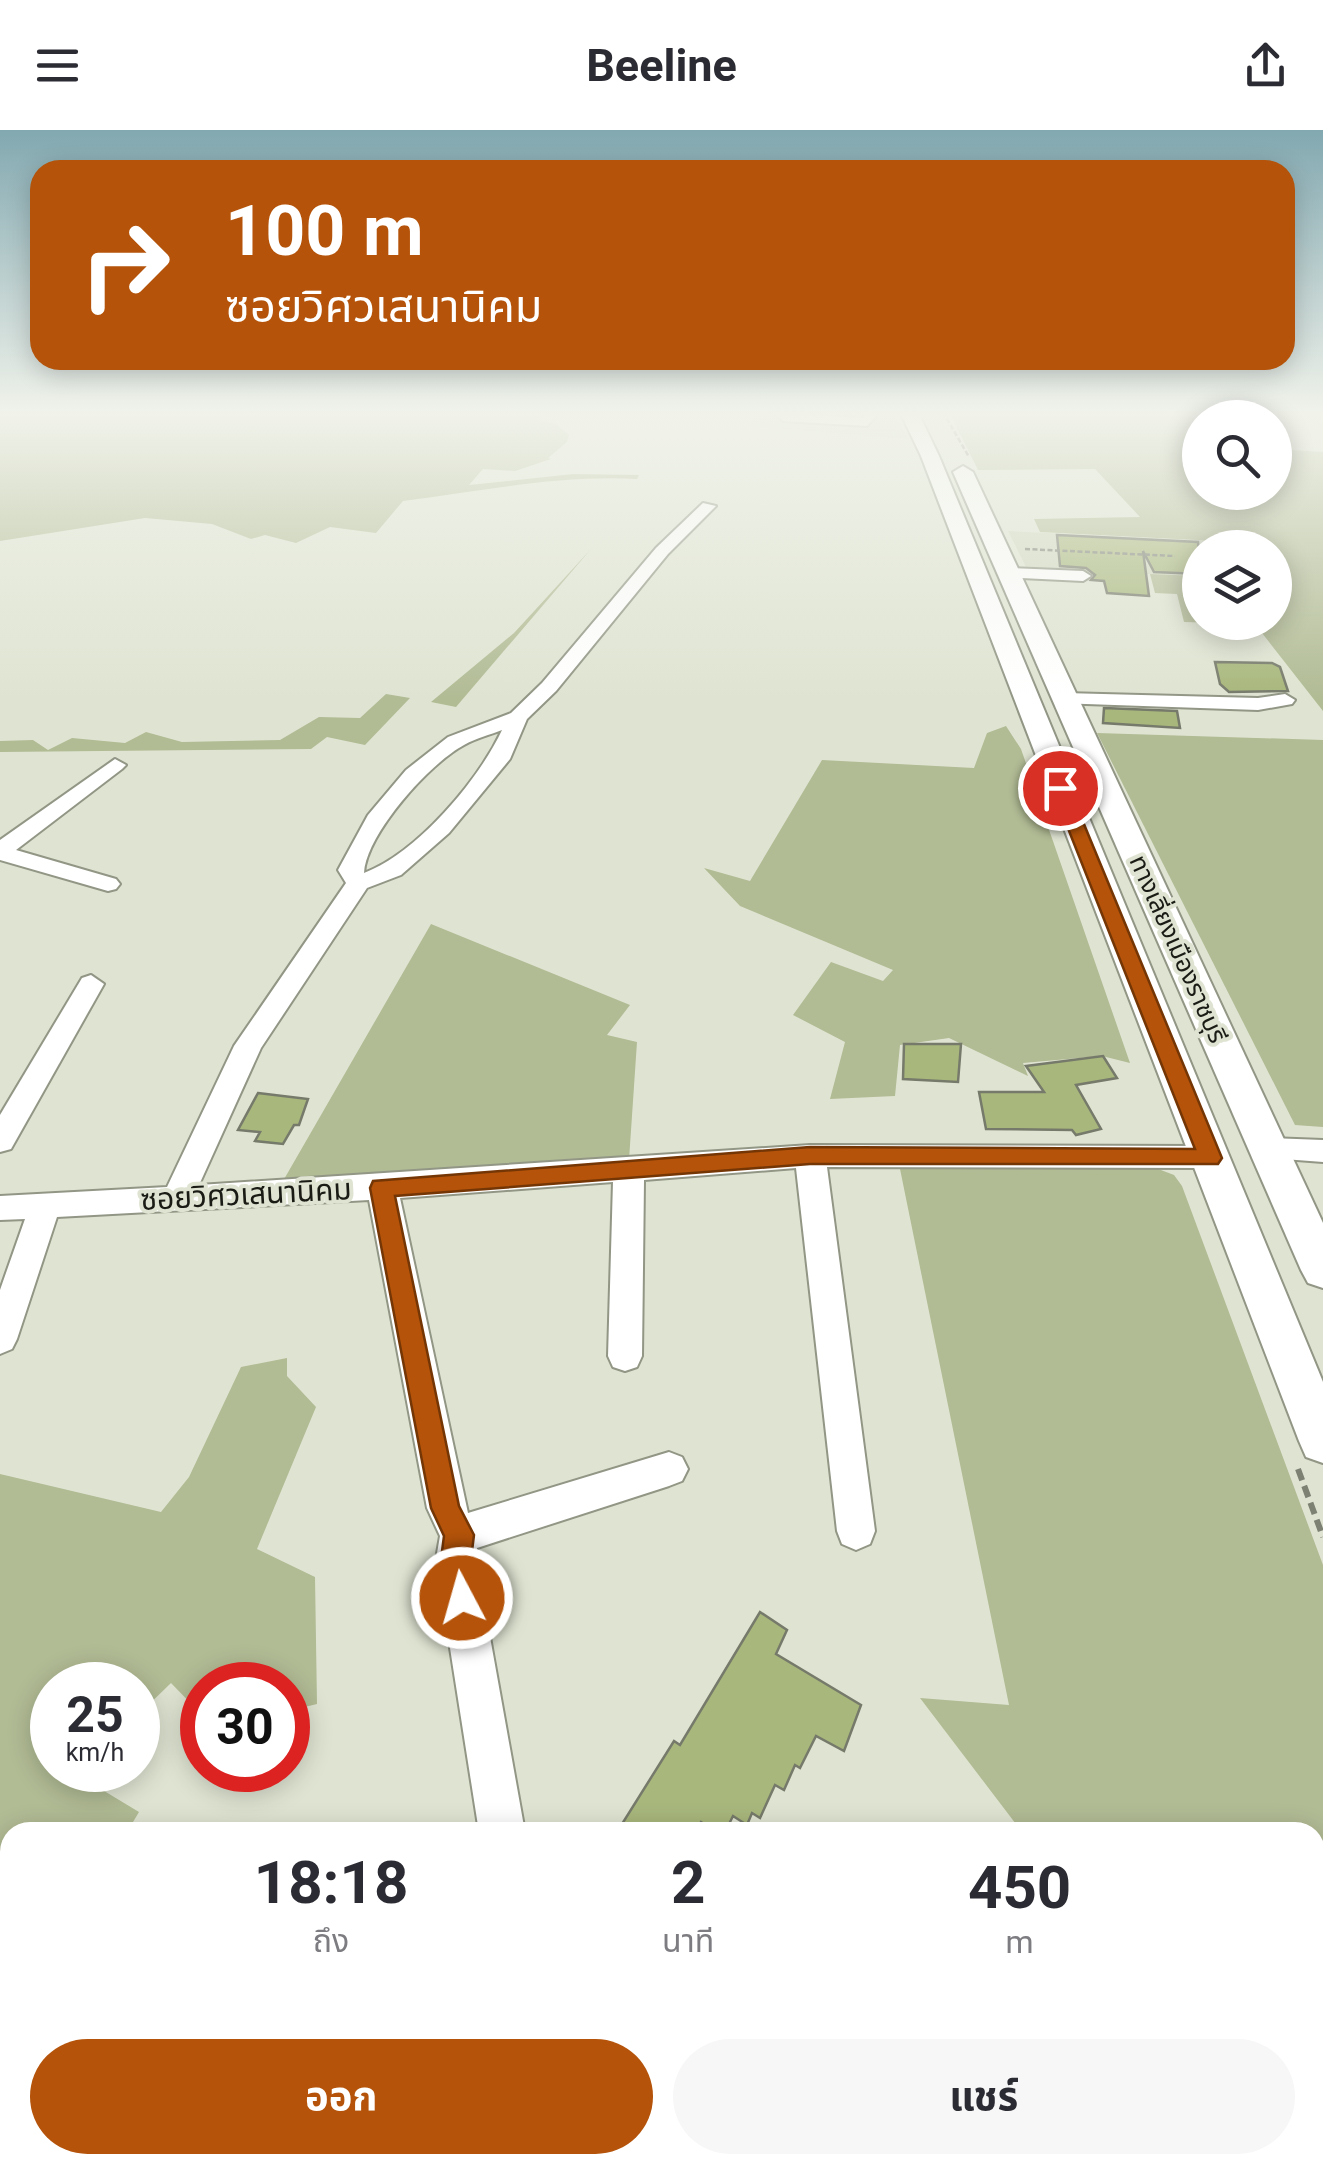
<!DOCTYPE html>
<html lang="th">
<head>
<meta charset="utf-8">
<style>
	:root { --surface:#fff; --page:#f7f7f7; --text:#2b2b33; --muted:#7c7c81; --accent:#b45309 }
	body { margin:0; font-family:Roboto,"Noto Sans Thai",sans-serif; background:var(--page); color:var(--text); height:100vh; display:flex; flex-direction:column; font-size:38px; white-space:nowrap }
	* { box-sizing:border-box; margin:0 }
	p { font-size:32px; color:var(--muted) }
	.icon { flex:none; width:55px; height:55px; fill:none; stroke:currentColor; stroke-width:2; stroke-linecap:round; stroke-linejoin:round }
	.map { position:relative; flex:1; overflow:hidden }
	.drawer { position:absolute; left:0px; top:1692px; width:1325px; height:352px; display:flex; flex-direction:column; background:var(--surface); border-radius:30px 30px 0 0; box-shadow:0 5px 25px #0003 }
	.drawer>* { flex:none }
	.guide { position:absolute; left:30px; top:30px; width:1265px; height:210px; border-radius:30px; box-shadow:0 5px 25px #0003; background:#b45309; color:#fff; overflow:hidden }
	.fabs { position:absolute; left:1182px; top:270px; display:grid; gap:20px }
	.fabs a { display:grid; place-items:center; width:110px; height:110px; border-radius:50%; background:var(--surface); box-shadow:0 5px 25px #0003; font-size:50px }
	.speed { position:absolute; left:30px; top:1532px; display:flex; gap:20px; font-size:50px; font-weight:700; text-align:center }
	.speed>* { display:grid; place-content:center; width:130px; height:130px; border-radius:50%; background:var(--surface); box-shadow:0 5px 25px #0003; line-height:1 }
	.speed small { font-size:25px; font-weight:400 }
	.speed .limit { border:15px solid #d22; background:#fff; color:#111 }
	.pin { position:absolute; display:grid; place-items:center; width:85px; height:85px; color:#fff; margin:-42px; border:5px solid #fff; border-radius:50%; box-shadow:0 2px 10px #0007 }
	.me { position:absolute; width:110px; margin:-55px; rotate:354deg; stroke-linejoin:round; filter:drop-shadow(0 0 8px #0008) }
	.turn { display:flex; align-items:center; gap:35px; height:210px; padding:0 30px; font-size:45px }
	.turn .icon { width:130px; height:130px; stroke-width:2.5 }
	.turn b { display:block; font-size:70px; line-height:85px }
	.eta { display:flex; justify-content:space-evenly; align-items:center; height:170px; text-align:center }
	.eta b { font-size:60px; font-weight:700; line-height:70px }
	.action { display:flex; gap:20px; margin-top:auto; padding:20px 30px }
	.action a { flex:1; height:115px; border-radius:60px; background:var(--accent); color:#fff; font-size:40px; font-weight:700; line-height:115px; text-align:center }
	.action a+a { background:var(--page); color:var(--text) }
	header { display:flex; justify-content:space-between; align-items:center; height:130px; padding:0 30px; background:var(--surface); font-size:45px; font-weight:700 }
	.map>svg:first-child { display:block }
</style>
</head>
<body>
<header><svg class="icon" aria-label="menu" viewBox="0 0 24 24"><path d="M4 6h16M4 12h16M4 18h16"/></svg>Beeline<svg class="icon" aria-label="share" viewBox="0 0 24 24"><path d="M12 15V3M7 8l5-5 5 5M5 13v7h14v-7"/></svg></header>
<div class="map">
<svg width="1323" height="2043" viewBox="0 0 1323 2043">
	<rect width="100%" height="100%" fill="#dfe4d2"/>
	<g fill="#d1d8c0">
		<polygon points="755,282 893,282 908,309 750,296"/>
		<polygon points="1008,401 1236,412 1238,417 1200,418 1200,446 1027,439"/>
		<polygon points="407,2035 646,2035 655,2043 402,2043"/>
	</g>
	<g fill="#b1bb94">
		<path d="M0,282h543l-4,8 17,4 13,11 -2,7 -19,16 3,1 -36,12 -32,-2 -14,16 104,-11 66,1 -2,4c-79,-4 -157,12 -234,22l-27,32 -46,-6 -34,16 -31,-8 -14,4 -39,-15 -67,-6 -145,23z"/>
		<polygon points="949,282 1220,282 1224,287 1200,288 1200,362 1275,362 1275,319 1323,322 1323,581 1255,494 1184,492 1177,464 1155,463 1150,444 1200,446 1200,492 1275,492 1275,418 1238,417 1236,412 1040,402 1034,389 1140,387 1095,339 978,340"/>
		<polygon points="591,419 456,577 431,572 514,503"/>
		<polygon points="386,564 410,568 365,615 327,607 311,619 0,622 0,611 33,610 48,620 72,608 125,613 146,602 182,612 280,610 319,587 360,588"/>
		<polygon points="1006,596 1021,619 1130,933 1102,926 1023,933 1028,946 949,908 900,915 895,966 830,969 845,912 793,885 831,832 883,851 893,840 740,776 704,738 750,751 822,630 974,638 987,603"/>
		<polygon points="1097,603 1323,610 1323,997 1295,995"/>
		<polygon points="431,794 630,875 607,905 637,912 629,1030 283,1051"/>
		<polygon points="899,1034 1153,1037 1174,1045 1182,1056 1323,1435 1323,2043 1280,2043 1274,2035 1315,2035 1315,1702 1022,1702 920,1568 1009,1575"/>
		<polygon points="287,1228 287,1246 316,1277 257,1419 315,1447 317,1574 288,1581 288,1555 202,1555 202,1585 171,1553 138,1585 138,1555 52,1555 52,1640 79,1640 76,1644 139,1682 127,1702 10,1702 10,1819 0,1818 0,1344 161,1382 189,1347 241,1237"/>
	</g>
	<g fill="#a8b77c" stroke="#767a6a" stroke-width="2.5">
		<polygon points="1057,405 1198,412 1200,444 1154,442 1143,421 1149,466 1107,463 1104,451 1091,450 1095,445 1086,438 1060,436"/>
		<polygon points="1215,532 1272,533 1280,537 1288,561 1229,562 1220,554"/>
		<polygon points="1104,578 1177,581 1180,598 1103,593"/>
		<polygon points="904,914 961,914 958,952 903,949"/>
		<polygon points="1103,926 1117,948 1076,955 1101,999 1076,1005 1072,1000 986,999 979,962 1044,962 1026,936"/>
		<polygon points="258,963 308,969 299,995 294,995 283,1014 255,1011 260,1002 238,1000"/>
		<polygon points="760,1482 787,1500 776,1524 861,1575 844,1621 816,1606 800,1638 795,1635 784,1660 775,1655 760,1688 752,1683 747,1695 733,1686 725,1702 717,1702 701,1692 696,1702 617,1702 674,1611 680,1615"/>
	</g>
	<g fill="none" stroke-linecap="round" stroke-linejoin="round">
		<defs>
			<g id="minor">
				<polygon points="774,282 863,288 866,282 880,282 867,296 783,291"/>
				<path d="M703,373l13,3 -48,48 -112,137 -29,28 -17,40 -61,74 -48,42 -34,13 -106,160 -62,137 611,-40 400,1 11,3 4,8 -4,8 -11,3 -383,-1 48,364 -5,13 -14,6 -14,-6 -5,-13 -41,-363 -152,12 -2,176 -5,11 -12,4 -12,-4 -5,-11 5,-174 -213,16 68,315 201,-61 13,5 6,12 -6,12 -13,5 -192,62 -1,11 49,273h-46l-43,-273 4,-23 -13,-28 -58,-308 -312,17 -40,122 -5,10 -12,5v-64l25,-71 -25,1v-24l167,-9 67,-141 112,-163 -8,-13 30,-55 38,-45 42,-33 63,-24 31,-30 114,-135zM502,600c-24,51 -85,123 -138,143 2,-39 66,-110 100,-128 12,-7 26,-10 38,-15z"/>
				<polygon points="1008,438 1083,441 1091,446 1083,451 1002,447 1000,443"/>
				<polygon points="1064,563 1258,568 1285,564 1295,570 1292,574 1258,580 1057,573 1054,569"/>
				<polygon points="115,629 126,635 122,639 16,720 116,749 120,754 116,759 108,761 0,730 0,710"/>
				<polygon points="91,845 104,854 11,1019 0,1022 0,985 82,848"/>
				<polygon points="1269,1008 1323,1010 1323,1032 1258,1027 1254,1019 1258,1011"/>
			</g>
			<g id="major">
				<polygon points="900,282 918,282 939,326 1323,1252 1323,1333 1306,1327 1299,1311 921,326"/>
				<polygon points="963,336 973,342 1323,1093 1323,1158 1308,1153 1301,1140 953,342"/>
			</g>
		</defs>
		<use href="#minor" stroke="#919685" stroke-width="4"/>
		<use href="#major" stroke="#919685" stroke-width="4"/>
		<g stroke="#7d8174" stroke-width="2.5" stroke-dasharray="5 2.5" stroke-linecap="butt">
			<polyline points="943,282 969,327"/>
			<polyline points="1025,419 1175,426"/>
		</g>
		<polyline stroke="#7d8174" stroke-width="6" stroke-dasharray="12 6" stroke-linecap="butt" points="1298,1339 1323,1407"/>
		<use href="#minor" fill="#fff" fill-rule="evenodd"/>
		<use href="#major" fill="#fff" fill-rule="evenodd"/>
	</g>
	<linearGradient id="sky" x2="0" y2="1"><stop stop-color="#82a8b0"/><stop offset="0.5" stop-color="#f1f3eb"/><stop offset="1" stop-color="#f1f3eb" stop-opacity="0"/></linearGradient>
	<rect width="1323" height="568" fill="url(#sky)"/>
	<polygon fill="#b45309" stroke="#753606" stroke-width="2.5" points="1060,653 1069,658 1222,1028 1218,1034 810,1034 395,1066 459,1376 474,1405 471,1429 477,1468 473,1479 462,1483 451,1479 441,1429 444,1406 431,1378 370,1058 373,1051 810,1017 1195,1019 1052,658"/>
	<g text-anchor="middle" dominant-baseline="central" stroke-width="8" stroke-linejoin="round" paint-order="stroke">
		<g font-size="25" fill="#191b14" stroke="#dfe4d2">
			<text transform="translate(1178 819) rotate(66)">ทางเลี่ยงเมืองราชบุรี</text>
		</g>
		<g font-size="30" fill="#191b14" stroke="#dfe4d2">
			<text transform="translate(246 1064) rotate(-3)">ซอยวิศวเสนานิคม</text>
		</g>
	</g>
</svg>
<div class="fabs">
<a><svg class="icon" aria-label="search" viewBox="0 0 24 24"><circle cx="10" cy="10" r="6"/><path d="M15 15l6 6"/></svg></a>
<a><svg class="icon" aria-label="layers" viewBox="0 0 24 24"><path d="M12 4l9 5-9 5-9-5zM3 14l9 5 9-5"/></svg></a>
</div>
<div class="speed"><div>25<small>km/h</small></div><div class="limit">30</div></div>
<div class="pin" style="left:1060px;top:658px;background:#d93025"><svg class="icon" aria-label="arrive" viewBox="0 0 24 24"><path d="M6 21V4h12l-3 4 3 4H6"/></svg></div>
<svg class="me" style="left:462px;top:1468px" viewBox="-20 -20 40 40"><circle r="17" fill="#b45309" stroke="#fff" stroke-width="3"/><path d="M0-11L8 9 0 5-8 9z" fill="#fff"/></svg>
<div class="guide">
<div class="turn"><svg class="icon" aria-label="right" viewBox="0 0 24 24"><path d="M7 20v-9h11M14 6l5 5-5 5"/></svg><div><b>100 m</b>ซอยวิศวเสนานิคม</div></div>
</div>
<section class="drawer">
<div class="eta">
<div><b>18:18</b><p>ถึง</p></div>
<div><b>2</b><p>นาที</p></div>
<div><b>450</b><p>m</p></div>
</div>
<div class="action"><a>ออก</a><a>แชร์</a></div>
</section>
</div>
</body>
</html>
